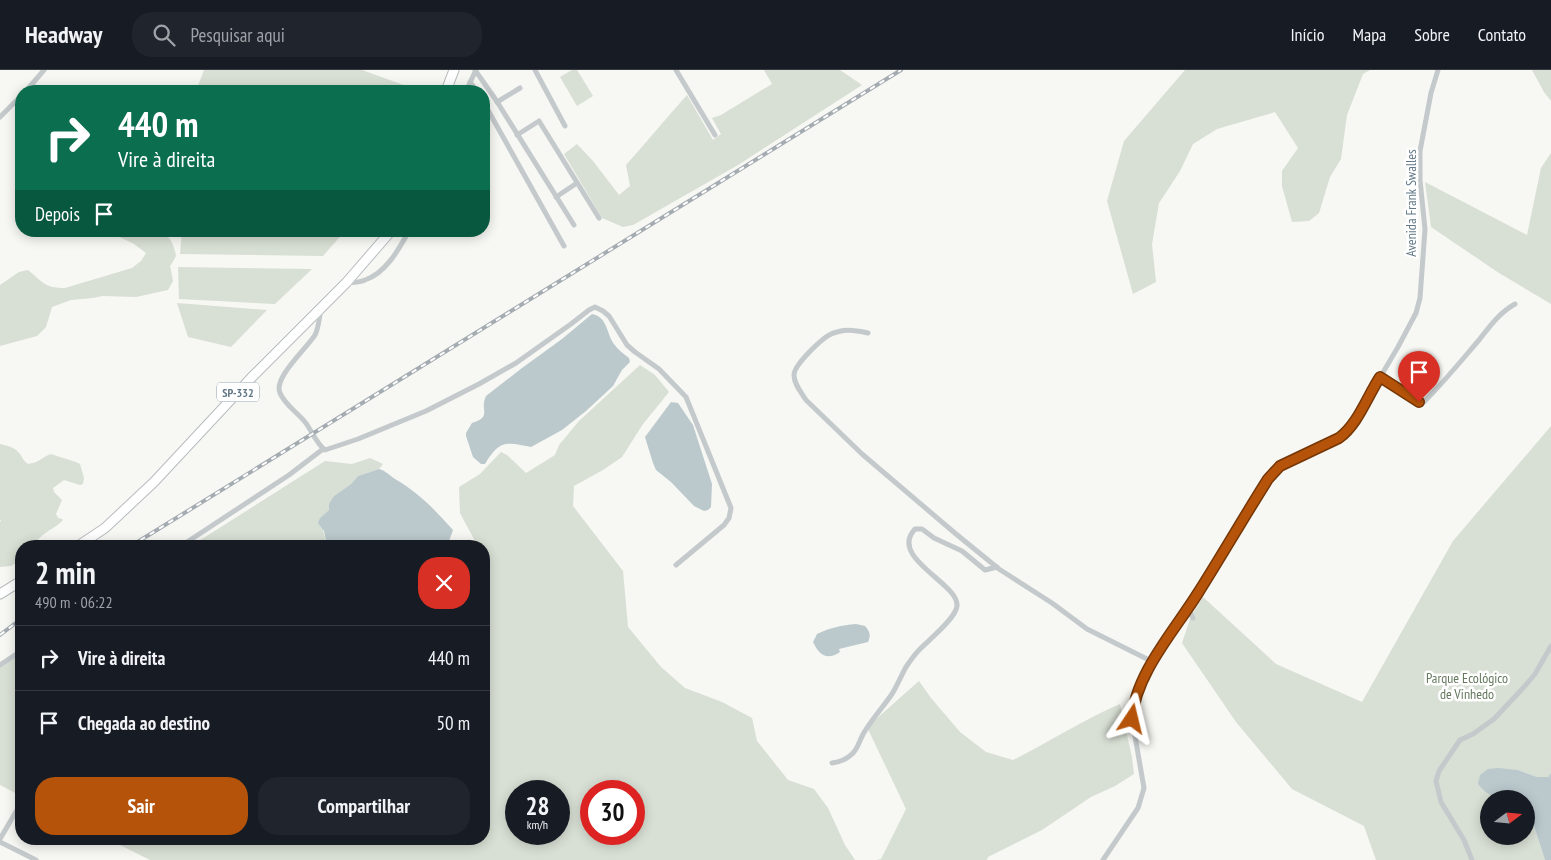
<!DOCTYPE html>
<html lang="pt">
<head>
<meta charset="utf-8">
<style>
	:root { --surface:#171b24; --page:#20242c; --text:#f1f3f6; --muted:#9ea1a6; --line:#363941; --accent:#b45309 }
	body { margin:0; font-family:"PT Sans Narrow",sans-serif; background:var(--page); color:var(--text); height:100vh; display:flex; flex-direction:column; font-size:19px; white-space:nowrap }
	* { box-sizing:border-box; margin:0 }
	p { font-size:16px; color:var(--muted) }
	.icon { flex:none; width:28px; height:28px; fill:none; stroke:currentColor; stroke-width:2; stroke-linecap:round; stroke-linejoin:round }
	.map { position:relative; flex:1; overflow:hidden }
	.drawer { position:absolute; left:15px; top:470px; width:475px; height:305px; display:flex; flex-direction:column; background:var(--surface); border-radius:20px; box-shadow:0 2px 12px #0003 }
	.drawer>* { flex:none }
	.banner { position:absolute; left:15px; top:15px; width:475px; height:152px; border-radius:20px; box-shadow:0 2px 12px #0003; background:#0b6e4f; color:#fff; overflow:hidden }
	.needle { width:32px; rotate:74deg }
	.controls { position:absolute; left:1480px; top:720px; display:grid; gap:10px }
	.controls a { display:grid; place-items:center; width:55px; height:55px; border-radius:50%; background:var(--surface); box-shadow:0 2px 12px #0003; font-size:25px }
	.speed { position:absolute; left:505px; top:710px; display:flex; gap:10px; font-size:25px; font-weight:700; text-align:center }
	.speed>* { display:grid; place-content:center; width:65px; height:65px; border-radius:50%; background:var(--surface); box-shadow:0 2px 12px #0003; line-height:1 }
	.speed small { font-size:12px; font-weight:400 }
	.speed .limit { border:8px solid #d22; background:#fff; color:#111 }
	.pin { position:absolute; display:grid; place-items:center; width:42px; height:42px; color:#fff; margin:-51px -21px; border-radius:50% 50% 50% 0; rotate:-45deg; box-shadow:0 0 5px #0007 }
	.pin .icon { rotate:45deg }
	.me { position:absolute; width:55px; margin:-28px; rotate:10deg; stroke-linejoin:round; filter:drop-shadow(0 0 4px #0008) }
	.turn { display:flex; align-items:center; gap:18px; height:105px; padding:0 20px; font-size:22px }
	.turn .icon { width:65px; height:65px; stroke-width:2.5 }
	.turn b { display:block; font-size:35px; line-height:42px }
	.then { display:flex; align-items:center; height:48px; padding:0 20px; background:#0003; gap:10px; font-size:19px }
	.round { display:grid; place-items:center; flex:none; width:52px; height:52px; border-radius:20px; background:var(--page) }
	.overview { display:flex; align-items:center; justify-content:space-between; height:85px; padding:0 20px }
	h1 { font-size:30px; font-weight:700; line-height:38px }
	.cta { display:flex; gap:10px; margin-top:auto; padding:10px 20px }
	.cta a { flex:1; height:58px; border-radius:20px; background:var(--accent); color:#fff; font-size:20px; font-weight:700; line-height:58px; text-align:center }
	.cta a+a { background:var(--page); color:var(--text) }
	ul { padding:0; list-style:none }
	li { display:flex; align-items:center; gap:15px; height:65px; padding:0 20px; border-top:1px solid var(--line) }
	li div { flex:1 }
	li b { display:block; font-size:19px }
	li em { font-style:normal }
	header { display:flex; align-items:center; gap:30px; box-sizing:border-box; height:70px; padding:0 25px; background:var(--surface); border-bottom:1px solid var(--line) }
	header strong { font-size:24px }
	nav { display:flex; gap:28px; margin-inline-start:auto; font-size:18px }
	.search { width:350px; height:45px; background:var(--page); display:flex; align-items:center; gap:12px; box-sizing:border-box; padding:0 18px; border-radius:20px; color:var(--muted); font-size:19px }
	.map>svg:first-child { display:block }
</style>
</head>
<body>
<header>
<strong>Headway</strong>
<div class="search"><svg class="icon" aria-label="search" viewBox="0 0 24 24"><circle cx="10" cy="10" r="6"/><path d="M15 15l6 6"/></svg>Pesquisar aqui</div>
<nav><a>Início</a><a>Mapa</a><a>Sobre</a><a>Contato</a></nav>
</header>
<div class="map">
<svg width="1551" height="790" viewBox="0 0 1551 790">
	<rect width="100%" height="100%" fill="#f7f7f3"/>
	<g fill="#d8dfd4" fill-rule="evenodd">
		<polygon points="204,0 362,0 412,18 411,21 196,21"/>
		<polygon points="572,0 577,0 593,26 577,36 560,7"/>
		<path d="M764,0h76l22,15 -124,80 -105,60 -10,2 -21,-9 -38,-64 13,-10 16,17 26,34 11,-9 -4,-21c21,-23 40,-47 61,-70l26,45 8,-6 -9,-16 9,-3 51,-31z"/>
		<polygon points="1185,0 1370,0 1363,4 1347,45 1341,89 1330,107 1319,143 1309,151 1292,152 1282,116 1282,101 1298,78 1275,42 1217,59 1193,74 1180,101 1159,133 1152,174 1156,212 1133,224 1107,131 1124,71"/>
		<polygon points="1532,0 1551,0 1551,31 1544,22"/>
		<polygon points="1551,83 1551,234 1499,203 1431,157 1425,112 1527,165 1541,98"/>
		<path d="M107,161c16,0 51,-4 62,7 4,5 6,12 7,18l-5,9h-1l3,16 -5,9 -32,7 -34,-1 -9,2 -22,2 -19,7 -6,20 -9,9 -37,10v-61l19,-13 9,-2c15,12 16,18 37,18l67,-20 9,-7 5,-8 -12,-9z"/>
		<polygon points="182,161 345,161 323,186 180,184"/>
		<polygon points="178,197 312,199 275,234 179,229"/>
		<polygon points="177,233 267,240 231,277 188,267"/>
		<path d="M640,295l15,10 14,17 -26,32 -21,33 -19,13 -29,16 -1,20 50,65 5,56 33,40 24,21 37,14 30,16 5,23 31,39 26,9 14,19 17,37 10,15h-705l-42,-21h376v-293h-7l-1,-3 -16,-30 -1,-26 21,-13 21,-22 6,3 19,18 29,-18 4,-10 20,-24zM516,721h43v43h-43zM591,721h43v43h-43z"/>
		<polygon points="1551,356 1551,703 1548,707 1537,707 1518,700 1493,726 1500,729 1489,729 1489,766 1526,766 1526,740 1530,744 1545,790 1376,790 1364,756 1292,719 1236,652 1182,573 1191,546 1203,527 1276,594 1362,632 1453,471"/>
		<path d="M0,374c8,2 15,3 20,10 3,4 3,7 8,10 13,-2 12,-6 23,-10 10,4 19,5 29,10l4,14 -1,6 -3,1 -16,-5 -11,8 1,4 8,8 -6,14 2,4 4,1 1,1c-9,10 -24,13 -28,26h-14v14l-10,6 -11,1v-45l1,-1 -1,-2z"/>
		<polygon points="370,388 383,394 379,399 358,406 351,414 334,426 329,440 320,448 327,476 191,476 325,391 352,394"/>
		<polygon points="21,584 21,726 0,715 0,597"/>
		<path d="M919,611l12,17 29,34 26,20 27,8c36,-18 70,-40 107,-56l12,53 2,17 -19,12 -24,11 -49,33 -54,27 -1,3h-111l5,-1 25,-50 -39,-82z"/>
	</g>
	<g fill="#bbc9cd">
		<path d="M592,244c16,3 14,19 22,30 4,6 10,10 15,14l1,4 -8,8 -9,16 -27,25 -24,19 -31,17c-26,-5 -31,-7 -46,17h-4l-8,-7 -7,-21v-3l6,-10c21,-7 7,-12 14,-27l36,-28 40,-29z"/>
		<polygon points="671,332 678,333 693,355 712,414 711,437 708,440 704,441 694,436 671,412 656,400 653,393 645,367"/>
		<path d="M379,399c7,2 10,6 16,10 23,13 40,31 58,51l-4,11 -8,5h-114l-3,-15 -6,-8 2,-5 9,-8v-6l5,-8 17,-12 7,-8z"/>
		<path d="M856,554l9,2c5,6 6,9 3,16l-29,7 1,3c-13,9 -21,3 -27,-10l4,-8c12,-6 25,-9 39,-10z"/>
		<path d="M1498,698l20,2 19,7h11l3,-4v87h-6l-15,-46 -4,-4v-11c-20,0 -35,2 -48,-15l2,-9 8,-6z"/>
	</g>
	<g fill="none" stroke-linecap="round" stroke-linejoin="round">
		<defs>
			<g id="primary">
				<polyline points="446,21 454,0"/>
				<polyline points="78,476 105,458 154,412 251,308 346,213 391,161"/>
				<polyline points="0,524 21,511"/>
			</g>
		</defs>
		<use href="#primary" stroke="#b7bcbf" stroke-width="11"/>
		<g stroke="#c4c9cc" stroke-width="5">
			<polyline points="475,0 496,30 574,155"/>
			<polyline points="535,0 565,56"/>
			<polyline points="676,0 715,65"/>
			<polyline points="470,12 477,21"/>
			<polyline points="26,21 44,0"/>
			<polyline points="466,21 476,0"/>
			<polyline points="497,32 520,18"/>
			<polyline points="484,33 564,176"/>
			<polyline points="0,47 21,26"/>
			<polyline points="517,65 539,51 599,148"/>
			<polyline points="556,127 577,113"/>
			<path d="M346,213c6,-1 13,0 19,-3 21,-7 34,-31 44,-49"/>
			<path d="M321,239c-2,9 -2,18 -6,26 -8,13 -42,43 -35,58 5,12 17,19 25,29 7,9 11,21 20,28l33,-11 68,-28 53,-27 37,-21 55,-39 18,-14 6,-3 8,4 6,5 18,29 8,7 24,17 27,28 45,111 -2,10 -5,7 -48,40"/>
			<path d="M868,263c-9,-2 -18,-4 -27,-2 -5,1 -11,3 -15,6 -8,6 -32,28 -32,38 0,9 7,17 12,25l56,54 94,80 43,35 53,34 35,26 66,33"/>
			<path d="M1380,307l39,25h5c19,-19 37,-41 55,-62 11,-14 20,-27 36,-36"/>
			<polyline points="181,476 289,405 323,379"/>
			<polyline points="1188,539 1193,548"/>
			<polyline points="0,595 21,581"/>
			<path d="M832,693c7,-1 15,-4 20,-9 6,-5 8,-16 13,-23 8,-13 18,-24 27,-37 5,-8 9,-18 14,-27 4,-6 9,-13 14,-18 9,-9 36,-31 37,-43 2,-23 -69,-48 -42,-77h7l12,9 28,13 23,19 12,-3"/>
			<polyline points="0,769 21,733"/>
			<polyline points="0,772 36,790"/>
			<path d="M1103,790l35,-52 6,-20 -12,-69c3,-44 43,-89 66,-126 24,-38 46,-76 70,-114l12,-12 59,-29 13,-13 46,-78 18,-34 4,-15 5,-69 -5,-49v-29l11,-58 7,-23"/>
			<polyline points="1472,790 1464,770 1441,732 1436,711 1439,701 1460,670 1473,664 1494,649 1524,617 1535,604 1551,576"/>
		</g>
		<use href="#primary" stroke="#fff" stroke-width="9"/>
		<defs>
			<g id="rail">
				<polyline points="131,476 901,0"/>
				<polyline points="0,565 21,549"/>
			</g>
		</defs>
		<use href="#rail" stroke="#a4acb1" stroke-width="4"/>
		<use href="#rail" stroke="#fff" stroke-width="2" stroke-dasharray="5.5" stroke-linecap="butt"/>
	</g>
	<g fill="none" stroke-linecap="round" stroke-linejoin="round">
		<defs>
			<path id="route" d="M1132,649c3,-45 43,-89 66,-126 24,-38 46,-76 70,-114l12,-13 59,-28c19,-14 28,-41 41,-61l39,25"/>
		</defs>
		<use href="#route" stroke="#753606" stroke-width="12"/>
		<use href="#route" stroke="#b45309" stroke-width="9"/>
	</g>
	<g text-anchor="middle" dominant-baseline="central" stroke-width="5" stroke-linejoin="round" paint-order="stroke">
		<rect fill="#fff" stroke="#92a1ab" stroke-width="1" x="217" y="312.5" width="42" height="19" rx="4"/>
		<g font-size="12" font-weight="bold" fill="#637987">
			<text x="238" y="322">SP-332</text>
		</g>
		<g font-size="14" fill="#637987" stroke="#fff">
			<text transform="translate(1411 133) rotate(-90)">Avenida Frank Swalles</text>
		</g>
		<g font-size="14" fill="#65795e" stroke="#fff">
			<text x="1467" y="608">Parque Ecológico<tspan x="1467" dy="16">de Vinhedo</tspan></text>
		</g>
	</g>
</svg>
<div class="controls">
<a><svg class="needle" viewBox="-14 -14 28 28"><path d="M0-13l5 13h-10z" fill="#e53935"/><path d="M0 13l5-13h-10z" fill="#9ea1a6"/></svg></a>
</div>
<div class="speed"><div>28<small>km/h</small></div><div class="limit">30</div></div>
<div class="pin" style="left:1419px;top:332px;background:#d93025"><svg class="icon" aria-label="arrive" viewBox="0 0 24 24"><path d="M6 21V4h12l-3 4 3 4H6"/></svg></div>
<svg class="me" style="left:1132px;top:649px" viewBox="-20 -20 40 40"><path d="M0-17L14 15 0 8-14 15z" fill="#b45309" stroke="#fff" stroke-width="4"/></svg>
<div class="banner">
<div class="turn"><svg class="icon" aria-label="right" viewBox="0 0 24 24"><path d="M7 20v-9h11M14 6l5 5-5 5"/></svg><div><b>440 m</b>Vire à direita</div></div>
<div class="then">Depois<svg class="icon" aria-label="arrive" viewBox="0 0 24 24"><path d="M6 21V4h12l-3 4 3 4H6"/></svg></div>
</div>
<section class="drawer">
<div class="overview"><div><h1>2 min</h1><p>490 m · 06:22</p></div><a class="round" style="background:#d93025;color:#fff"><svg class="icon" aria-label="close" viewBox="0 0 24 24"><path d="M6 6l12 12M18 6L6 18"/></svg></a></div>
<ul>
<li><svg class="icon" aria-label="right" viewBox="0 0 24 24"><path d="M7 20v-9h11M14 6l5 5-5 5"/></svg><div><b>Vire à direita</b></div><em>440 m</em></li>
<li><svg class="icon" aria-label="arrive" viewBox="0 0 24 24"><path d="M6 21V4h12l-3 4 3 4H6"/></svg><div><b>Chegada ao destino</b></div><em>50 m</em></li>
</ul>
<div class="cta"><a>Sair</a><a>Compartilhar</a></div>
</section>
</div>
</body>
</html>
